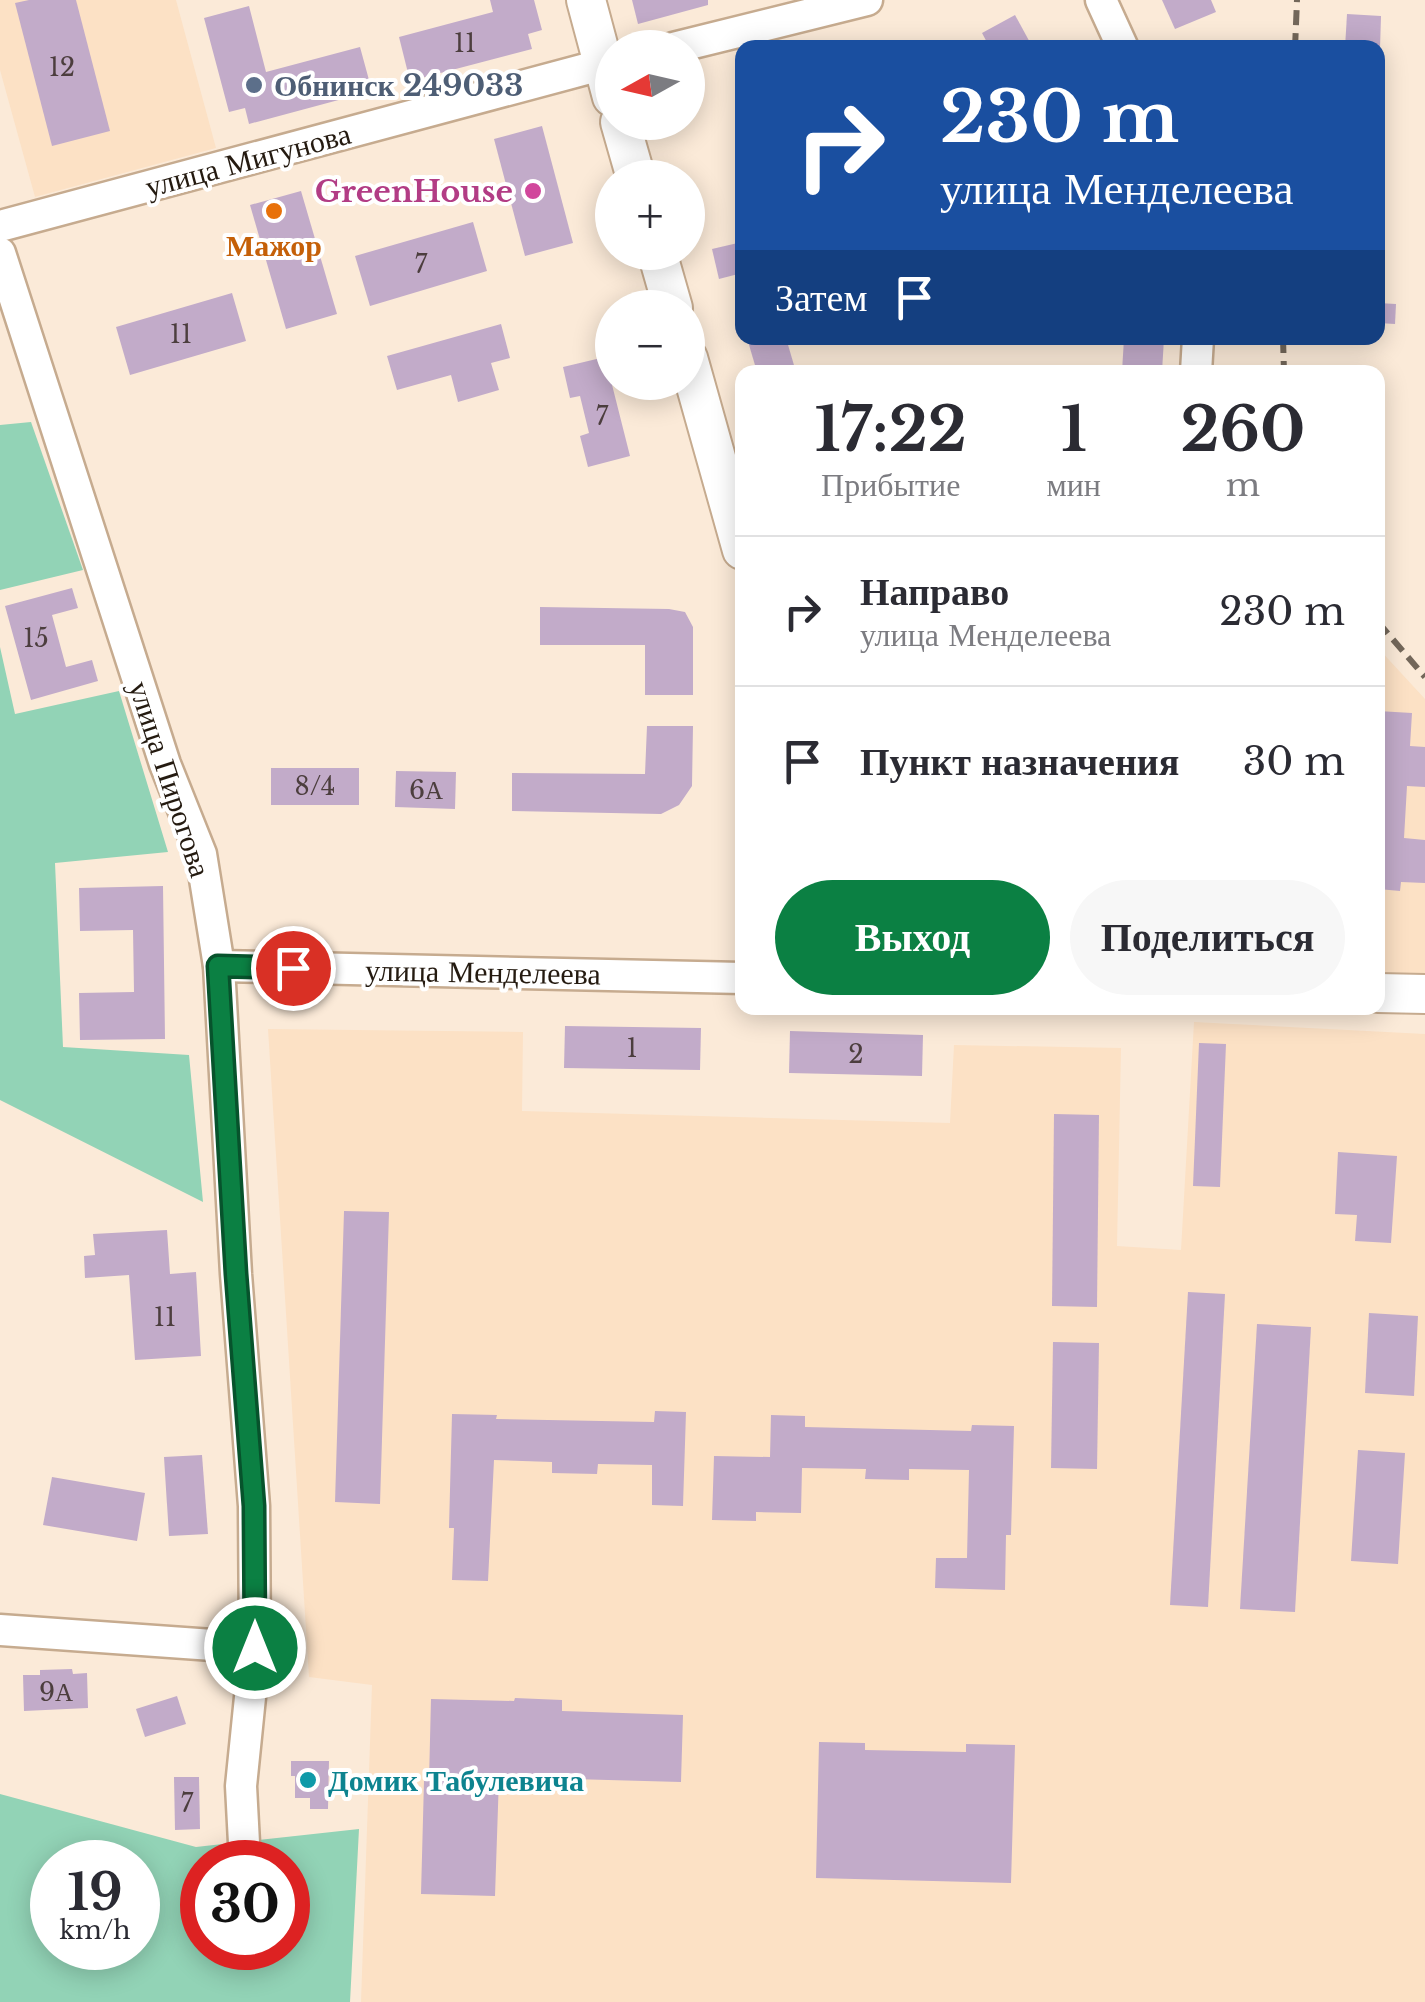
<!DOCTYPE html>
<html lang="ru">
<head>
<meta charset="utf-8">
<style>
	:root { --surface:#fff; --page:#f7f7f7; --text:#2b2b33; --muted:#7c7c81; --line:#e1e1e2; --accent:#0b8043 }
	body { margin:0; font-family:"Libre Baskerville",serif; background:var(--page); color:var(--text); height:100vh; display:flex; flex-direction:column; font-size:38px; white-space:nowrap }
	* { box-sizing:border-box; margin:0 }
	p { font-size:32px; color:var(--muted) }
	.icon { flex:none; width:55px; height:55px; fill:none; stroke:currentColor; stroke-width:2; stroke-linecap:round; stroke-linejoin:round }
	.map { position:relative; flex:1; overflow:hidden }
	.panel { position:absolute; left:735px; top:365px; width:650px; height:650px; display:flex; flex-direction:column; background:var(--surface); border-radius:20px; box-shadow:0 5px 25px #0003 }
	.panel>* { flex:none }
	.guide { position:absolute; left:735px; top:40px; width:650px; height:305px; border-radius:20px; box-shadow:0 5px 25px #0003; background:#1a4fa0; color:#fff; overflow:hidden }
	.needle { width:65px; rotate:262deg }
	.fabs { position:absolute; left:595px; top:30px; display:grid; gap:20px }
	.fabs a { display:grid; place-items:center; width:110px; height:110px; border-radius:50%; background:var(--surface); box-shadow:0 5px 25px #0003; font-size:50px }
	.speed { position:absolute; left:30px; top:1840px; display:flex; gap:20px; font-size:50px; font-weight:700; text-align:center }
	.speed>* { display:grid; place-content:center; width:130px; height:130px; border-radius:50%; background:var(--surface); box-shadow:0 5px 25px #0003; line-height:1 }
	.speed small { font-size:25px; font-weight:400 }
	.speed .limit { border:15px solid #d22; background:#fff; color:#111 }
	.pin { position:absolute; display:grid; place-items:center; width:85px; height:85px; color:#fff; margin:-42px; border:5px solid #fff; border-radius:50%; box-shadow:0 2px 10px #0007 }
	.me { position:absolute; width:110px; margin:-55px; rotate:0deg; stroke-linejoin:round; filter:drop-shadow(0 0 8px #0008) }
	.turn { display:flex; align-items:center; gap:35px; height:210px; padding:0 40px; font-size:45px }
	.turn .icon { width:130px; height:130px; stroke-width:2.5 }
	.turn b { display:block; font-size:70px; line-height:85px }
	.then { display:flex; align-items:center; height:95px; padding:0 40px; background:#0003; gap:20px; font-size:38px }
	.eta { display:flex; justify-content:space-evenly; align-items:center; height:170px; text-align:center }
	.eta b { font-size:60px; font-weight:700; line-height:70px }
	.cta { display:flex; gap:20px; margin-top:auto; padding:20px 40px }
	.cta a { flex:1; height:115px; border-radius:60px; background:var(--accent); color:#fff; font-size:40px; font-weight:700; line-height:115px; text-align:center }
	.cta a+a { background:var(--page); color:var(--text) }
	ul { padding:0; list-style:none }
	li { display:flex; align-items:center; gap:30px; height:150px; padding:0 40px; border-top:2px solid var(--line) }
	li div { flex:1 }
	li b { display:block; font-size:38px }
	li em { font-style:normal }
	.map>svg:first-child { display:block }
</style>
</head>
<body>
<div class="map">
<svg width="1425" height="2002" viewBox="0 0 1425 2002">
	<rect width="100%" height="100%" fill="#fbead8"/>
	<g fill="#fce1c5">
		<polygon points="0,0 176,0 216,148 35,197 0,70"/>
		<polygon points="1378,648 1425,699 1425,974 1378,973"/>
		<polygon points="1194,1022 1425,1034 1425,2002 361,2002 372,1685 309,1677 268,1029 523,1032 522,1111 950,1123 954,1045 1121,1048 1117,1246 1181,1250"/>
	</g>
	<g fill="#92d3b6" fill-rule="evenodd">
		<polygon points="31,422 83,570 0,590 0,425"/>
		<polygon points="0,647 15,714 119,691 168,852 55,863 63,1047 189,1055 203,1202 0,1100"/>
		<path d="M0,1794l196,53 163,-18 -9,173h-350zM52,1862h86v86h-86zM202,1862h86v86h-86z"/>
	</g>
	<g fill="#c2abc9">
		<polygon points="29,0 76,0 110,131 52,146 15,3"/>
		<polygon points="490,0 534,0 542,30 528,34 532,49 410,81 399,37 493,12"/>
		<polygon points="632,0 708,0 708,5 638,24"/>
		<polygon points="1162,0 1211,0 1216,12 1175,29"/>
		<polygon points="249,6 266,72 360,47 372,91 249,124 245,108 229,112 204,18"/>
		<polygon points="1347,14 1381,16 1380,48 1345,48"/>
		<polygon points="1015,15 1033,48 990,48 982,33"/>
		<polygon points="542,126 573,243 525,256 494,139"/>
		<polygon points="301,191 337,314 286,329 250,205"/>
		<polygon points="473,222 487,271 370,306 355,256"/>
		<polygon points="742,242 742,273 719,279 712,249"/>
		<polygon points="232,293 246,341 130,375 116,327"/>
		<polygon points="1378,303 1396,304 1395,324 1378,323"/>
		<polygon points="501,324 510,358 491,363 499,390 458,402 451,375 397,390 387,356"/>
		<polygon points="747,338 786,338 796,372 757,372"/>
		<polygon points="1124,338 1164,338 1162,372 1122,372"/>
		<polygon points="605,357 630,456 588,467 580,436 589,433 580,396 570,398 563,367"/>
		<polygon points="72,588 78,608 52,615 66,667 92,660 98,681 31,700 5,606"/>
		<polygon points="540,607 669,609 685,612 693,627 693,695 645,695 645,645 540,645"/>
		<polygon points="1378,711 1412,713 1410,746 1425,747 1425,787 1407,786 1404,838 1425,840 1425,883 1401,882 1400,891 1378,889"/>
		<polygon points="647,726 693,726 692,786 679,805 661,814 512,811 512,773 645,774"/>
		<rect x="271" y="768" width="88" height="37"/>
		<polygon points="396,771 456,772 455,809 395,807"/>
		<polygon points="163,886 165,1039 80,1040 79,993 134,992 133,930 80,931 79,888"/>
		<polygon points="565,1026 701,1028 700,1070 564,1068"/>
		<polygon points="790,1031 923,1035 922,1076 789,1073"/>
		<polygon points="1199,1043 1226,1044 1220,1187 1193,1186"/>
		<polygon points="1054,1114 1099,1115 1097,1307 1052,1306"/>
		<polygon points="1338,1152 1397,1156 1391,1243 1355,1241 1357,1215 1335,1214"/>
		<polygon points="344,1211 389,1212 380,1504 335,1502"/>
		<polygon points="167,1230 170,1274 196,1272 201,1356 135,1360 129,1275 85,1278 84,1256 95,1255 93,1234"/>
		<polygon points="1188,1292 1225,1294 1208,1607 1170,1605"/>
		<polygon points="1369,1313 1418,1316 1414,1396 1365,1393"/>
		<polygon points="1257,1324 1311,1327 1295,1612 1240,1609"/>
		<polygon points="1053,1342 1099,1343 1097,1469 1051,1468"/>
		<polygon points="655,1411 686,1412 683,1506 652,1505 652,1465 598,1464 597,1474 552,1473 552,1462 494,1460 488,1581 452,1580 454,1528 449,1528 452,1414 497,1415 496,1419 654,1422"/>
		<polygon points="771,1415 805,1416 805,1427 971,1431 972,1425 1014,1426 1011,1535 1006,1535 1005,1590 935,1588 936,1558 967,1558 969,1470 909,1469 909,1480 865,1479 866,1469 802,1468 801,1513 756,1512 756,1521 712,1520 714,1456 770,1457"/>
		<polygon points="1358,1450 1405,1453 1398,1564 1351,1561"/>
		<polygon points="202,1455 208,1534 169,1536 164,1457"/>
		<polygon points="52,1477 145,1493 137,1541 43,1525"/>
		<polygon points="72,1669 73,1674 87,1673 88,1708 24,1711 23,1675 40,1675 40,1670"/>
		<polygon points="177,1696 186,1724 145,1737 136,1709"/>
		<polygon points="515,1698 562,1700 562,1711 683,1715 681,1782 499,1777 495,1896 421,1894 424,1781 429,1781 431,1699 514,1701"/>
		<polygon points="819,1742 865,1743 865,1750 966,1752 966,1744 1015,1745 1011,1883 816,1878"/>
		<polygon points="291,1761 329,1761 328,1809 310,1809 310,1798 295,1798 295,1776 291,1776"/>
		<polygon points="174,1777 199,1777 200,1829 175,1830"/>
	</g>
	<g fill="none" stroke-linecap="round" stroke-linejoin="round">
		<defs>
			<g id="minor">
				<polyline points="1101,0 1123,48"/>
				<polyline points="673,48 867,0"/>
				<polyline points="0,226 612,62"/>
				<polyline points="0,253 165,764 201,854 219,966 236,1274 254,1506 255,1648 241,1786 245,1862"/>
				<polyline points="1196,372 1198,338"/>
				<polyline points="219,966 742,978"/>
				<polyline points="0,1630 255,1648"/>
			</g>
			<g id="major">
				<polyline points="586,0 612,97"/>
				<polyline points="620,122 636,178"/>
				<polyline points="657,252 673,308"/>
				<polyline points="688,358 742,550"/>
				<polyline points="1378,993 1425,994"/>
			</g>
		</defs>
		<use href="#minor" stroke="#c6ab8f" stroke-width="35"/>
		<use href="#major" stroke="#c6ab8f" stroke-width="42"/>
		<use href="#minor" stroke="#fff" stroke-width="30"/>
		<use href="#major" stroke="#fff" stroke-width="38"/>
		<g stroke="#73675a" stroke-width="6" stroke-dasharray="15 8" stroke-linecap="butt">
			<polyline points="1295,48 1297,0"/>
			<polyline points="1283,338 1284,372"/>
			<polyline points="1378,622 1425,677"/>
		</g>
	</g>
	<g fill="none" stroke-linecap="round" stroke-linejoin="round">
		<defs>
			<polyline id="route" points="255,1648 254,1506 236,1274 218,966 293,968"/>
		</defs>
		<use href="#route" stroke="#07532c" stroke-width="25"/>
		<use href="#route" stroke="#0b8043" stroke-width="18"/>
	</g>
	<circle fill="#5c6f8a" stroke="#fff" stroke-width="4" cx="254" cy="85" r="10"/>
	<circle fill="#d1479c" stroke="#fff" stroke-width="4" cx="533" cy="191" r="10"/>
	<circle fill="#e8710a" stroke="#fff" stroke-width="4" cx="274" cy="211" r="10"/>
	<circle fill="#0f9aa8" stroke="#fff" stroke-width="4" cx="308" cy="1780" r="10"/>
	<g text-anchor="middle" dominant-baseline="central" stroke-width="8" stroke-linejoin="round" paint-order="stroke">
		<g font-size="25" fill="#4c3e3e">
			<text x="465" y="43">11</text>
			<text x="62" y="67">12</text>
			<text x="421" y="264">7</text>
			<text x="181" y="334">11</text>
			<text x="602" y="416">7</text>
			<text x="36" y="638">15</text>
			<text x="315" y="786">8/4</text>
			<text x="426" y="790">6А</text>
			<text x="632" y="1048">1</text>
			<text x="856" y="1054">2</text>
			<text x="165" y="1317">11</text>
			<text x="56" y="1692">9А</text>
			<text x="187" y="1803">7</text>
		</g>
		<g font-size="30" font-weight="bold" fill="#4e5e75" stroke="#fff" text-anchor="start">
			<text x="274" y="85">Обнинск 249033</text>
		</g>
		<g font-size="30" fill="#241a10" stroke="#fff">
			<text transform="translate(248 160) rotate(-15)">улица Мигунова</text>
			<text transform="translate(170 779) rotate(72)">улица Пирогова</text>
			<text transform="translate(483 972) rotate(1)">улица Менделеева</text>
		</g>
		<g font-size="30" font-weight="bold" fill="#b23c85" stroke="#fff" text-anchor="end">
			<text x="513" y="191">GreenHouse</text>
		</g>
		<g font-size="30" font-weight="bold" fill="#c56008" stroke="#fff">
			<text x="274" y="245">Мажор</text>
		</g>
		<g font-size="30" font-weight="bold" fill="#0d838f" stroke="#fff" text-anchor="start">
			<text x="328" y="1780">Домик Табулевича</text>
		</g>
	</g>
</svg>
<div class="fabs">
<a><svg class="needle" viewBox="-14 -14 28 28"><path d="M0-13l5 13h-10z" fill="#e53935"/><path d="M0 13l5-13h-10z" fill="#7c7c81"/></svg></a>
<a>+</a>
<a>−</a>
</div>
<div class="speed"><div>19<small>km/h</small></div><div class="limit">30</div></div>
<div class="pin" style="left:293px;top:968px;background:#d93025"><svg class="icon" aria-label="arrive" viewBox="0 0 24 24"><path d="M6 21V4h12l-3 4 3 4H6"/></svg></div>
<svg class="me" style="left:255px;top:1648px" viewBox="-20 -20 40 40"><circle r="17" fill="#0b8043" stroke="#fff" stroke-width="3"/><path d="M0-11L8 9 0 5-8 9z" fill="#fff"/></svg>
<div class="guide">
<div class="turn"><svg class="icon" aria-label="right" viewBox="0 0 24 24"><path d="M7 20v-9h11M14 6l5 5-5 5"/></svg><div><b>230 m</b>улица Менделеева</div></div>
<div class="then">Затем<svg class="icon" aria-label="arrive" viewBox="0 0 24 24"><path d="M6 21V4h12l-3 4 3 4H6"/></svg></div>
</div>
<section class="panel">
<div class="eta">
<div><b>17:22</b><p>Прибытие</p></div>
<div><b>1</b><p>мин</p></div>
<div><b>260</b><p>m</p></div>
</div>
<ul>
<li><svg class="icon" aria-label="right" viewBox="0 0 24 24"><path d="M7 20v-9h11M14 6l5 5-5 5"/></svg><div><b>Направо</b><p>улица Менделеева</p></div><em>230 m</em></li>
<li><svg class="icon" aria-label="arrive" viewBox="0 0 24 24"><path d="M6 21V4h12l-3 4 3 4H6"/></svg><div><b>Пункт назначения</b></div><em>30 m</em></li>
</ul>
<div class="cta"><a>Выход</a><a>Поделиться</a></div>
</section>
</div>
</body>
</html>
